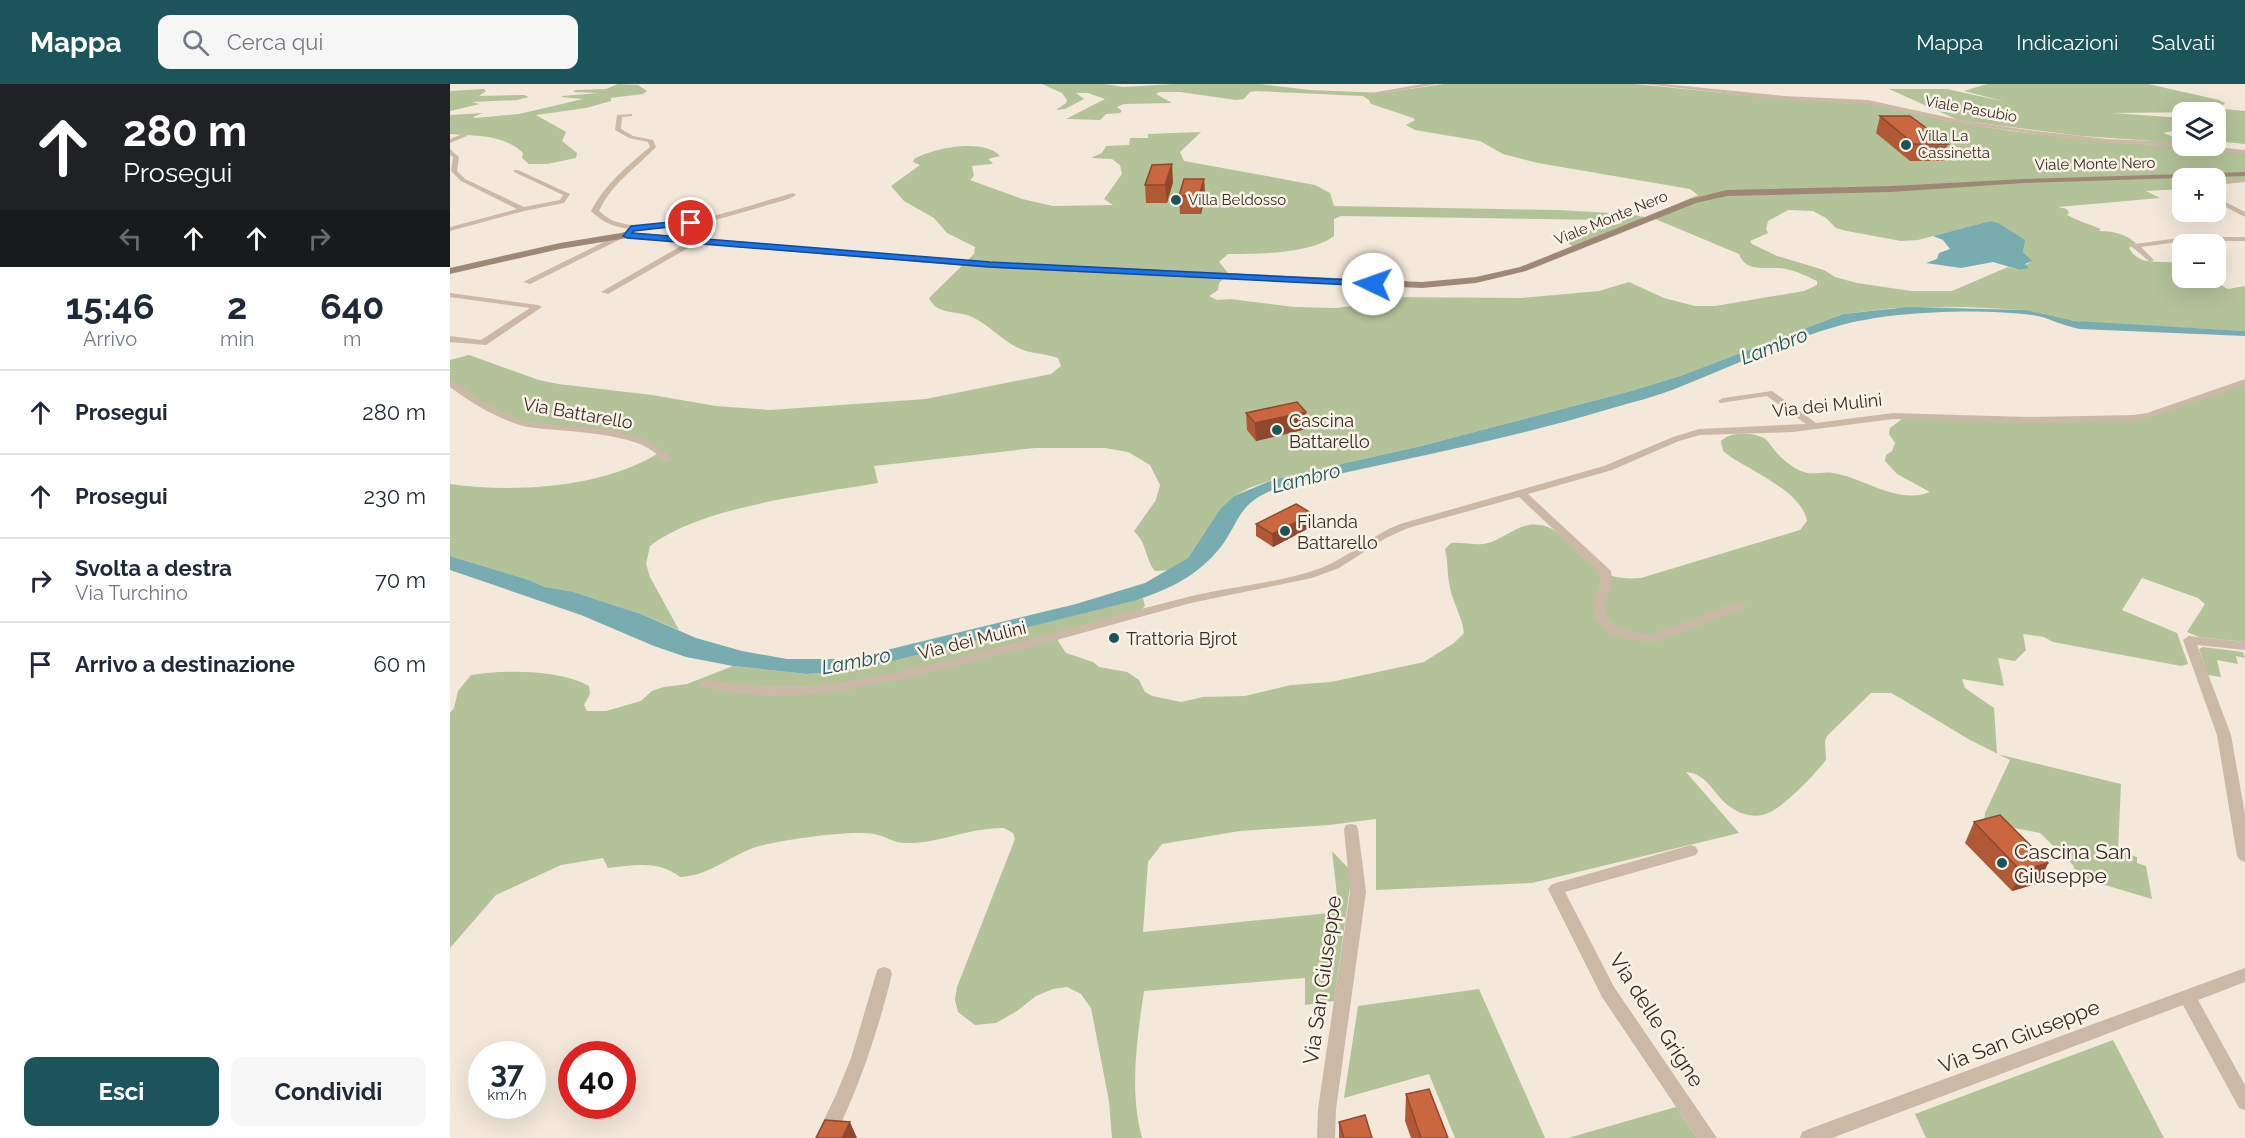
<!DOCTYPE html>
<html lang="it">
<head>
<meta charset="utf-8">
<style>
	:root { --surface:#fff; --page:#f6f6f7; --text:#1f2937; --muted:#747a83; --line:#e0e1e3; --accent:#1b545a }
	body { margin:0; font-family:Raleway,sans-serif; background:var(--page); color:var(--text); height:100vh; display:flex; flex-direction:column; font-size:22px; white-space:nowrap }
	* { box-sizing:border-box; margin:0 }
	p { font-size:20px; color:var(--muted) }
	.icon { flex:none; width:33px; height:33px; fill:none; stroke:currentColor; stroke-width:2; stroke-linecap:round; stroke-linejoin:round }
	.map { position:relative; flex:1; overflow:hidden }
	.sheet { display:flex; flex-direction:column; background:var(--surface); width:450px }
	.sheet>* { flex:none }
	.guide { background:#202124; color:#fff; overflow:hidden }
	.tools { position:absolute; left:1722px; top:18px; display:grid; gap:12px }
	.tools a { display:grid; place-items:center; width:54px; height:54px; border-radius:12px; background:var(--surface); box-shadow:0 6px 24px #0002; font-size:30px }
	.speed { position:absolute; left:18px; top:957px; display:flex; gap:12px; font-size:30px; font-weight:700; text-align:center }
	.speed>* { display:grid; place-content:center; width:78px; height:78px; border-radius:50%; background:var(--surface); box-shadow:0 6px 24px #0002; line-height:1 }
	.speed small { font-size:15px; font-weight:400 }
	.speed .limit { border:9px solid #d22; background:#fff; color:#111 }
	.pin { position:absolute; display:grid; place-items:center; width:51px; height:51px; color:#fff; margin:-26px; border:3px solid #fff; border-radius:50%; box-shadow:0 2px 6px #0007 }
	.me { position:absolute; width:66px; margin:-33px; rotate:273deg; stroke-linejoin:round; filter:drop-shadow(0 0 4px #0008) }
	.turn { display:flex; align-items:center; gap:21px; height:126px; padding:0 24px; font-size:27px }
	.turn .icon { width:78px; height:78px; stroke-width:2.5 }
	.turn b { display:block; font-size:42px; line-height:51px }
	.lanes { display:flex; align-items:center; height:57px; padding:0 24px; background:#0003; justify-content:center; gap:30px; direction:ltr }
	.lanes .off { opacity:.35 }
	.eta { display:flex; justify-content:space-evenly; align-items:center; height:102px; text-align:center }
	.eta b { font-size:36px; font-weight:700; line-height:42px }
	.action { display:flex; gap:12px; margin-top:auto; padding:12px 24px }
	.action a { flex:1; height:69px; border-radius:12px; background:var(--accent); color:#fff; font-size:24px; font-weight:700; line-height:69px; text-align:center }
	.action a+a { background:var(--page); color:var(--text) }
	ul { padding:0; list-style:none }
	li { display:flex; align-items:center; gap:18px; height:84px; padding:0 24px; border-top:2px solid var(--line) }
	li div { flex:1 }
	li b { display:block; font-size:22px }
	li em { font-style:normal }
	header { display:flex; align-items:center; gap:36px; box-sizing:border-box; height:84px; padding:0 30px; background:var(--accent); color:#fff }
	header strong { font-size:28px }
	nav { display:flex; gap:33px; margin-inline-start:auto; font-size:21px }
	.search { width:420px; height:54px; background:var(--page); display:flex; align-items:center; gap:15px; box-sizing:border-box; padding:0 21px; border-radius:12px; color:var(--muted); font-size:22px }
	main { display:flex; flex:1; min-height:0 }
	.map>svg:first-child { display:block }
</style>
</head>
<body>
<header>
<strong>Mappa</strong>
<div class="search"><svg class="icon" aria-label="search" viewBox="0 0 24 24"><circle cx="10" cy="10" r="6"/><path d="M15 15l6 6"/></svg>Cerca qui</div>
<nav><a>Mappa</a><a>Indicazioni</a><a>Salvati</a></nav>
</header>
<main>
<section class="sheet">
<div class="guide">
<div class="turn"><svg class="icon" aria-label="ahead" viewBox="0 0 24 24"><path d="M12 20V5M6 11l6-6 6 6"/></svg><div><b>280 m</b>Prosegui</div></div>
<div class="lanes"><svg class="icon off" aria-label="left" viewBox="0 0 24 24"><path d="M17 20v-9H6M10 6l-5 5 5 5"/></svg><svg class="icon" aria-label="ahead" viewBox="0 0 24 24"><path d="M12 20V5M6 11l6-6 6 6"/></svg><svg class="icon" aria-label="ahead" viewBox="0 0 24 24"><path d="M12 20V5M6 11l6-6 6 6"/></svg><svg class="icon off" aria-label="right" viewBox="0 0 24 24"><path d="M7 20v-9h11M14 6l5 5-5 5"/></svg></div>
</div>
<div class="eta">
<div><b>15:46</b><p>Arrivo</p></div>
<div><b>2</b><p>min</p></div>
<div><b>640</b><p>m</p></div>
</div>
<ul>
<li><svg class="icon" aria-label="ahead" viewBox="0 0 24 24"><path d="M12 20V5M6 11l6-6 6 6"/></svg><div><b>Prosegui</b></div><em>280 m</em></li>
<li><svg class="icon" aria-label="ahead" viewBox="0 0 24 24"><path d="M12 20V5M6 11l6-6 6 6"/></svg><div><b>Prosegui</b></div><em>230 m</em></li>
<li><svg class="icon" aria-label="right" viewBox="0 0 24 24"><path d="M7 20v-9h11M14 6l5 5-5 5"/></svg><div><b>Svolta a destra</b><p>Via Turchino</p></div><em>70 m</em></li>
<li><svg class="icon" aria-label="arrive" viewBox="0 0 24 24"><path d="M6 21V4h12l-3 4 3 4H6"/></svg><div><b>Arrivo a destinazione</b></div><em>60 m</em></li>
</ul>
<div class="action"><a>Esci</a><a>Condividi</a></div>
</section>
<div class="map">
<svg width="1795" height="1054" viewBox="0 0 1795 1054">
	<rect width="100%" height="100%" fill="#f3e8da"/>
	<g fill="#b3c299" fill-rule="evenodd">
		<path d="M168,0l20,1 9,6 -4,3 -32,4v3l-25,7 -50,7 30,17 -4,9 15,12 -1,5 -29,6h-18l-7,-6 1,-5c-20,-19 -47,-17 -73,-19v-19l33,-2 -10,4 2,1 44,-4 64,-15 -22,-2 2,-1 36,-3 -26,-1 3,-2 30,-1z"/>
		<path d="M592,0h64l17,3 51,-3h86l50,6 73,3 61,-9h191l109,11 124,8 85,19 58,9 109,12 68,3 57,7v27l-29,3v-5h-34v11l-36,2 14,7 -102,9 9,2 2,4 -2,2c11,6 22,9 34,14l-2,2c15,0 26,3 37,12l-7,5c12,22 38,9 53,17v13h25l21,11 17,-3v45l-154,-8 -32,-4 -34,-9 -59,-3 -72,1 -51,6 -163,62 -49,15 -210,55 -146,33 -26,9 -15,8 -14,13 -32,49 -16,12 -17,1c-11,-14 -6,-24 -21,-40l22,-31 4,-15 -10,-20 -22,-13 -23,-4h-70l-161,18 4,17c-64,11 -176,23 -228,63l-4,18 4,13 29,53 -38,-16 -47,-15 -49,-12 -16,-7 -79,-24v-72c64,9 151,4 207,-30l2,-5 -44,-14 -88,-11 -26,-8 -51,-33v-23l19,-5 70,25 19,4 94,11 64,11 54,4 156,-11 125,-25 10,-8 -3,-8c-11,-4 -21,-4 -32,-7 -20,-6 -34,-24 -52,-33 -16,-9 -36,-1 -45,-20l45,-44 1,-7 -28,-14 -13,-15 -30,-17 -13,-15 29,-21 -7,-3 1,-3c20,-11 69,-21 86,-3l-12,3 5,4 -2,1 -19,2 2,10 -4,4 52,19 31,7 60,-1 -9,-6 18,-25 -2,-9 -8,-6 -21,-1 11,-5 4,-7 23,-1 1,-7h18v-4l53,-2 -21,20 4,9 131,24 15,8 4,13 224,4 71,4 20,4 -75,29 -8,-5 24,-12 33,-7 -17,-3 -265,-4 -7,3v17c-23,18 -78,18 -106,18l-9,8 10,12 -10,9 -1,7 -9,6 8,4 13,-1 64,8 42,1 25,-3 22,-8 138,1 78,-7 30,-9 35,16 31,8h20l89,-15 13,-6v-4c-10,-5 -21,-10 -31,-12 -16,-4 -39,6 -47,-15l-91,-38 50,-21 -8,-6 -152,-26 -35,-9 -23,-13 -65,-11 -9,-5 9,-5 -2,-2 -42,-14 -2,-4 -6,-4 -107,-5 -6,1 -6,7 -8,1 -56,-8h-21l-3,2 16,9 -48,1 -7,3 5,4 -2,2 -14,1 -6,6 -34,-1 39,-20 -17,-6h-12l8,6 -19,10 -9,1 10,-7 1,-3 -5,-7zM1338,126l25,1 13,7 10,10 11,3 54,10 17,-1 72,-19 34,21 -1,10 8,10 -6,3 3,3 -8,2 -12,-3 -56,24h-41l-54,-8 -22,-6 -11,-7 -47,-14 -25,-12 -2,-3 18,-8 -2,-4 2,-8z"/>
		<polygon points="1537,0 1698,0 1769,16 1775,19 1771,23 1774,25 1795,27 1795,60 1766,57 1766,28 1663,29 1732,34 1732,50 1722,47 1713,49 1732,56 1732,59 1631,52 1508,36 1439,5 1497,5 1556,18 1514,7"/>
		<polygon points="34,5 36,7 29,12 74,11 79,13 67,16 22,18 30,20 0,27 0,7"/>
		<path d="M1795,298v260l-46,-5 -12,-5 18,-28 -7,-6 -56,-20 -20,32 55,23 11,31 -7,2 -128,-24 -9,-5 -21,-3 3,16 -11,11 -17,-3 6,28 -42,-7 3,9 29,20 3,46 124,30 -3,66 19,7v6l9,3 6,33 -74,-22 -5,-12 -33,-32 -56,-11 1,-9 25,-53 -40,-20 -70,-42 -9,-5h-20l-44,43 -2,5 1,19c-11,14 -42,47 -58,53 -13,6 -29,1 -39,-7 -16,-12 -21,-32 -43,-34l53,61 -207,50 -156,7v-71l-47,6 -89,6 -78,13 -14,18 -5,70 196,-20 -7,-61 20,21 -18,129 -29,4v-27l-161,13c-7,48 -15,99 -2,147h-30l-3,-37 -18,-93 -10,-14 -14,-7 -14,2 -17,7 -19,15 -21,12 -21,2 -17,-13 -3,-12 2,-13 58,-148 -2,-6 -9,-5c-32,-1 -64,15 -95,15 -16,1 -22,-7 -35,-9 -24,-4 -85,5 -110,11 -30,6 -52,31 -84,32 -21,-17 -47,-12 -72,-9l-5,-10 -42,7 -65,30 -46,53v-235l4,-5 4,-17 13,-16c34,-5 87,-6 118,11l1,8 -6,11 3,6h19l35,-10 11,-10 12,-4 23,-3 46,-18 74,8 50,-4 286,-72 2,8 -5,5 -81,26 -1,4 8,12 27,9 6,5 28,5 12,8 6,12 7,4 29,6 22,-5 42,-1 46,-11 40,-3 93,-20 30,-19 10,-10c-2,-18 -13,-33 -15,-51 -2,-11 -1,-21 -4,-33l6,-6c11,-1 22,2 32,1 24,-3 36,-27 65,-17 8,3 13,9 19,14 26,25 35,40 74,37l159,-48 7,-9c-6,-32 -61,-51 -84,-70l-2,-10c10,-10 31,-9 43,-3 5,3 8,10 12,14 6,7 17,16 25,19 10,5 22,0 32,2 32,5 64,32 97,19l-33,-18 -12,-13 1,-6 6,-4 3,-8 -6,-9 1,-6 15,-11 229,1z"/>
		<polygon points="1753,563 1793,568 1795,574 1786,572 1788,580 1767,576 1771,593 1758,591 1749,565"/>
		<polygon points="1029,905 1095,1054 1005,1054 979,990 894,1014 908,922"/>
		<polygon points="1663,956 1714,1054 1476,1054 1465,1030"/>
		<polygon points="1226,1023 1247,1054 1118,1054"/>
	</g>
	<g fill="#78acb1">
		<polygon points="1540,137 1548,139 1575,156 1573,168 1582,177 1575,180 1579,184 1570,186 1543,178 1511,184 1476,179 1487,175 1489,169 1500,165 1493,156 1483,152"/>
		<path d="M1458,223l117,3 49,11 171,10v5l-165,-7c-18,-3 -32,-12 -48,-14 -52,-7 -144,-4 -194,11 -53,15 -104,39 -156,60 -23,10 -49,16 -73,23 -109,33 -221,53 -331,79 -45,15 -37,39 -65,68 -22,23 -47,34 -76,44l-280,70 -50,4 -74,-8 -47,-9 -32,-11 -73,-31 -131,-45v-14l79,24 16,7 28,5 68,22 55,24 46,13 45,8h51l28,-4 210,-51 69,-21 43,-25 32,-49 14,-13 41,-17 146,-33 210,-55 49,-15 163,-62z"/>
	</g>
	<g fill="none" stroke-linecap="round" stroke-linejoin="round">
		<g fill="#cbb8a6" fill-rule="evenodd">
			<polygon points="973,0 987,0 924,11 921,9"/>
			<polygon points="1195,0 1214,0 1334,12 1418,16 1510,36 1578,46 1657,55 1732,58 1733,62 1657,59 1510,40 1418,20 1334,16"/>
			<path d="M182,30v2l-10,1 -1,12 12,7 20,4 3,7c-20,21 -44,36 -57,64 4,3 9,8 15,10 48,17 131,-15 179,-28l3,2c-9,6 -23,8 -35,12 -40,12 -85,25 -128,22 -17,-1 -30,-6 -42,-18 14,-27 36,-45 59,-64l-2,-5 -19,-4 -14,-8 2,-15z"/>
			<polygon points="15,49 17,52 0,59 0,55"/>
			<polygon points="1743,62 1757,62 1795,66 1795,70"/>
			<polygon points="0,65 9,73 7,87 15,95 74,123 110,116 113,111 64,88 64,86 68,86 120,110 114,119 74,127 0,147 0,143 67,125 11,97 1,87 3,73 0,71"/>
			<polygon points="1795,94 1795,98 1766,101 1766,97"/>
			<polygon points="1766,113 1795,128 1795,133 1766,118"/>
			<polygon points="178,146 185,148 80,200 73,198"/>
			<polygon points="1736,153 1795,153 1795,157 1736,157 1691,163 1704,176 1700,178 1681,162 1685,160"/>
			<polygon points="245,154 252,156 158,210 151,208"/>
			<polygon points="0,209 88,221 92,223 36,261 0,258 0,252 31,256 80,224 0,213"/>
			<path d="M1795,295v6l-93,32 -18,4 -107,2 -134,-4 -100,13 -93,3 -21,6 -67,29 -84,24 83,77 1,12 -8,23 2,10 8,9 18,7 20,3 84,-33 4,-1 6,4 -2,3 -87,34 -27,-2 -24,-9 -12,-14 -2,-11 8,-23 -1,-11 -80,-75 -111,31 -22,10 -47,30 -27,10 -121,25 -160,44 -123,31 -68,13 -35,4 -34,1 -33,-2 -38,-8 -1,-3 6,-4c95,18 172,-1 264,-24 72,-18 143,-39 215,-57 45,-12 93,-14 137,-30 28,-11 51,-33 79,-44l204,-58 69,-29 26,-8 107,-5 -39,-28 -47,7 -2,-2 5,-3 49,-7 44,32 77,-10 134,4 107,-2 13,-2z"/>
			<path d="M0,296c8,3 16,10 23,15 17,11 35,22 55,26 43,9 115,0 144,39l-1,2h-8c-2,-3 -5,-8 -9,-10 -27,-21 -93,-20 -127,-25 -29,-8 -53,-22 -77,-40z"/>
			<polygon points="1739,552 1795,558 1795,566 1747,561 1781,651 1795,730 1795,778 1790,776 1787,772 1767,651 1733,556"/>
			<polygon points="901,740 906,741 908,745 916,808 886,1025 885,1054 867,1054 868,1025 900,808 894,745 896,741"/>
			<polygon points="1241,761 1246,763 1248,767 1246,771 1115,808 1164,903 1267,1054 1247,1054 1152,913 1098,805 1101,801 1106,799"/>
			<path d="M434,883l6,2 2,5c-14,57 -32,111 -58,164h-19l21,-43 15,-37 25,-84 2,-5z"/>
			<polygon points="1795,884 1795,898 1748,916 1795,1001 1795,1026 1789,1024 1733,921 1382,1054 1350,1054 1352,1048 1359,1045"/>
		</g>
		<polygon fill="#9f8777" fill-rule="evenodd" points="1795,88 1795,92 1574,99 1441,108 1277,112 1246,119 1076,187 1026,199 972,204 540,184 177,154 110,165 0,190 0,184 110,159 177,148 540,178 972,198 1026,193 1070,183 1240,115 1277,106 1441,102 1574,95"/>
	</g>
	<g fill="#af5937">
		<polygon points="1430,32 1498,60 1493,77 1460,77 1426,49"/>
		<polygon points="754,95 755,112 751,130 730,130 729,112"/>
		<polygon points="723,98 717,119 696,119 695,101"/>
		<polygon points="796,329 856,345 806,357 797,346"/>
		<polygon points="806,440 863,442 823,463 806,452"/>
		<polygon points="1524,738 1598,779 1589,799 1562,807 1515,759"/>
		<polygon points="956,1010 998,1054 961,1054 955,1037"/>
		<polygon points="889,1038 922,1054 889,1054"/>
	</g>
	<g fill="#8e482d">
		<polygon points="722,80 723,98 717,119 715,101"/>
		<polygon points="754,95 755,112 751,130 749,112"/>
		<polygon points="856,328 856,345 806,357 805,339"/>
		<polygon points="863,430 863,442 823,463 822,450"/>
		<polygon points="1598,779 1589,799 1562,807 1571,787"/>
		<polygon points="400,1038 407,1054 392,1054"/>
	</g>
	<g fill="#cb6740" stroke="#8e482d" stroke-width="1.5">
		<polygon points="1430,32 1460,32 1498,60 1464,60"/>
		<polygon points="722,80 715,101 695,101 702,81"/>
		<polygon points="734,95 754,95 749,112 729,112"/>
		<polygon points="847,318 856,328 805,339 796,329"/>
		<polygon points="846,420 863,430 822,450 806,440"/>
		<polygon points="1550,731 1598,779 1571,787 1524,738"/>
		<polygon points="979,1005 998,1054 971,1054 956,1010"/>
		<polygon points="915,1031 922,1054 894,1054 889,1038"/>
		<polygon points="375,1036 400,1038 392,1054 366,1054"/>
	</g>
	<polygon fill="#1a73e8" stroke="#114b97" stroke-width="1.5" points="241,136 244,137 244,140 184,147 182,149 540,178 923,197 928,200 923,202 540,183 177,154 173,152 181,142"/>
	<g fill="#1b545a" stroke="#faf2e7" stroke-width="2">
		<circle cx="1456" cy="61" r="6"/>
		<circle cx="726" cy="116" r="6"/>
		<circle cx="827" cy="346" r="6"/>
		<circle cx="835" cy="447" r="6"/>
		<circle cx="664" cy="554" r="6"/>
		<circle cx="1552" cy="779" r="6"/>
	</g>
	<g text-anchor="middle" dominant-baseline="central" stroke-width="5" stroke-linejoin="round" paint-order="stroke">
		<g font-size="15" fill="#372d27" stroke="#faf2e7">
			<text transform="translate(1521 25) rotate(10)">Viale Pasubio</text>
			<text transform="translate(1645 80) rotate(-1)">Viale Monte Nero</text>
			<text transform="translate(1161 134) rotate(-22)">Viale Monte Nero</text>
		</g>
		<g font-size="15" fill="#372d27" stroke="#faf2e7" text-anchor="start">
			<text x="1468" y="52">Villa La<tspan x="1468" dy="17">Cassinetta</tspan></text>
			<text x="738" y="116">Villa Beldosso</text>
		</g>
		<g font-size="18" fill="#372d27" stroke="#faf2e7">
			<text transform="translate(1377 321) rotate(-6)">Via dei Mulini</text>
			<text transform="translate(128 329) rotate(10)">Via Battarello</text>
			<text transform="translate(522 556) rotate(-14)">Via dei Mulini</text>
		</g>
		<g font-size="18" fill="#372d27" stroke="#faf2e7" text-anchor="start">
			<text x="839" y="336">Cascina<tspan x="839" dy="21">Battarello</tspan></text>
			<text x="847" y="437">Filanda<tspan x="847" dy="21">Battarello</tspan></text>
			<text x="676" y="554">Trattoria Bjrot</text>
		</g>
		<g font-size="20" font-style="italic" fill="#1b545a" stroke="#faf2e7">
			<text transform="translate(1324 262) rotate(-21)">Lambro</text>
			<text transform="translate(856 394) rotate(-14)">Lambro</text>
			<text transform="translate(406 577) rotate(-11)">Lambro</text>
		</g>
		<g font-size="21" fill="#372d27" stroke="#faf2e7" text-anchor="start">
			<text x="1564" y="767">Cascina San<tspan x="1564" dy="24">Giuseppe</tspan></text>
		</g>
		<g font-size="21" fill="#372d27" stroke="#faf2e7">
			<text transform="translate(872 896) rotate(-82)">Via San Giuseppe</text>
			<text transform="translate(1207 936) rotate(57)">Via delle Grigne</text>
			<text transform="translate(1569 952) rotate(-21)">Via San Giuseppe</text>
		</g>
	</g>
</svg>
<div class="tools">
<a><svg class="icon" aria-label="layers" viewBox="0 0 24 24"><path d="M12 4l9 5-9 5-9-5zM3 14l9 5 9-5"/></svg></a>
<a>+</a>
<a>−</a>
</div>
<div class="speed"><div>37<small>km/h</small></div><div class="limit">40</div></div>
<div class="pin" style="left:241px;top:139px;background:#d93025"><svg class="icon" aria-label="arrive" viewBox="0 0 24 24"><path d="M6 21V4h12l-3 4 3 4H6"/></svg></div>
<svg class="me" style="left:923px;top:200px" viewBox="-20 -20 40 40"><circle r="19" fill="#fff"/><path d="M0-13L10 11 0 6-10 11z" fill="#1a73e8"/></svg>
</div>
</main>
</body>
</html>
